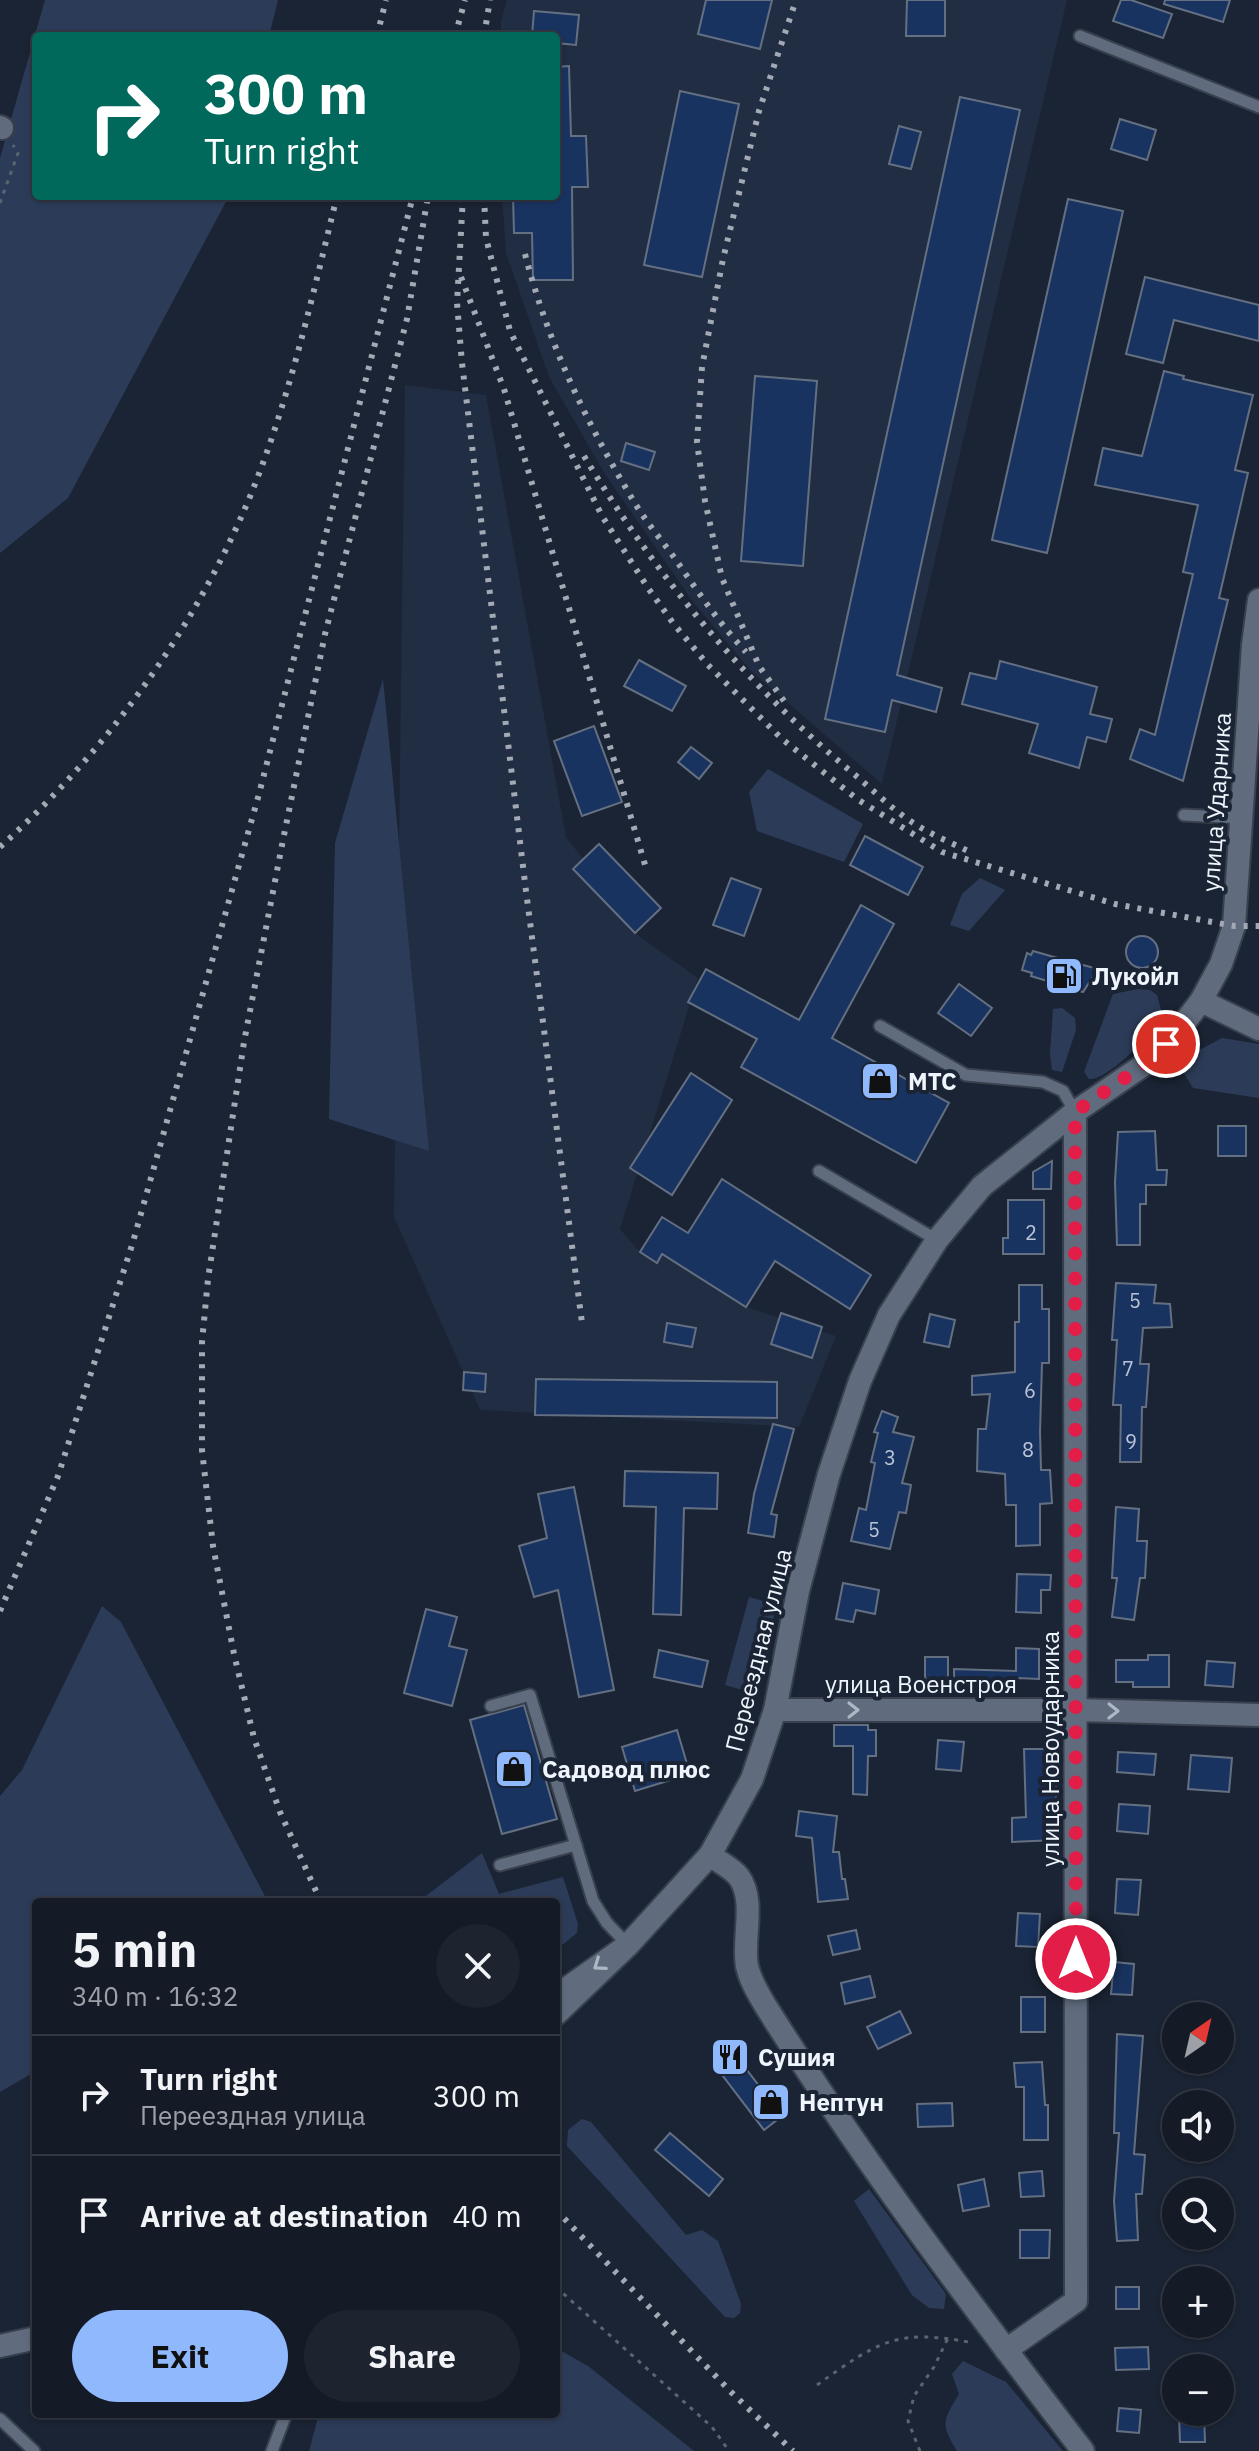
<!DOCTYPE html>
<html lang="en">
<head>
<meta charset="utf-8">
<style>
	:root { --surface:#141b27; --page:#1d242f; --text:#f1f3f6; --muted:#9da1a7; --line:#333944; --accent:#90b8fd }
	body { margin:0; font-family:"IBM Plex Sans",sans-serif; background:var(--page); color:var(--text); height:100vh; display:flex; flex-direction:column; font-size:30px; white-space:nowrap }
	* { box-sizing:border-box; margin:0 }
	p { font-size:26px; color:var(--muted) }
	.icon { flex:none; width:44px; height:44px; fill:none; stroke:currentColor; stroke-width:2; stroke-linecap:round; stroke-linejoin:round }
	.map { position:relative; flex:1; overflow:hidden }
	.drawer { position:absolute; left:32px; top:1898px; width:528px; height:520px; display:flex; flex-direction:column; background:var(--surface); border-radius:8px; box-shadow:0 2px 6px #0004,0 0 0 2px var(--line) }
	.drawer>* { flex:none }
	.hud { position:absolute; left:32px; top:32px; width:528px; height:168px; border-radius:8px; box-shadow:0 2px 6px #0004,0 0 0 2px var(--line); background:#00695c; color:#fff; overflow:hidden }
	.needle { width:52px; rotate:34deg }
	.fabs { position:absolute; left:1162px; top:2002px; display:grid; gap:16px }
	.fabs a { display:grid; place-items:center; width:72px; height:72px; border-radius:50%; background:var(--surface); box-shadow:0 2px 6px #0004,0 0 0 2px var(--line); font-size:40px }
	.pin { position:absolute; display:grid; place-items:center; width:68px; height:68px; color:#fff; margin:-34px; border:4px solid #fff; border-radius:50%; box-shadow:0 2px 8px #0007 }
	.me { position:absolute; width:88px; margin:-44px; rotate:0deg; stroke-linejoin:round; filter:drop-shadow(0 0 6px #0008) }
	.turn { display:flex; align-items:center; gap:28px; height:168px; padding:0 40px; font-size:36px }
	.turn .icon { width:104px; height:104px; stroke-width:2.5 }
	.turn b { display:block; font-size:56px; line-height:68px }
	.round { display:grid; place-items:center; flex:none; width:84px; height:84px; border-radius:42px; background:var(--page) }
	.overview { display:flex; align-items:center; justify-content:space-between; height:136px; padding:0 40px }
	h1 { font-size:48px; font-weight:700; line-height:60px }
	.primary-button { display:flex; gap:16px; margin-top:auto; padding:16px 40px }
	.primary-button a { flex:1; height:92px; border-radius:48px; background:var(--accent); color:#111; font-size:32px; font-weight:700; line-height:92px; text-align:center }
	.primary-button a+a { background:var(--page); color:var(--text) }
	ul { padding:0; list-style:none }
	li { display:flex; align-items:center; gap:24px; height:120px; padding:0 40px; border-top:2px solid var(--line) }
	li div { flex:1 }
	li b { display:block; font-size:30px }
	li em { font-style:normal }
	.map>svg:first-child { display:block }
</style>
</head>
<body>
<div class="map">
<svg width="1259" height="2451" viewBox="0 0 1259 2451">
	<rect width="100%" height="100%" fill="#1b2434"/>
	<g fill="#202d42">
		<polygon points="507,0 1067,0 882,784 752,672 693,602 603,471 549,377 506,253 502,196 556,196 556,36 501,36 501,21"/>
		<polygon points="405,385 486,395 566,837 583,859 573,869 635,933 698,978 620,1229 640,1252 656,1263 662,1254 746,1307 836,1336 799,1427 480,1410 394,1217"/>
	</g>
	<g fill="#2c3c58">
		<polygon points="45,0 278,0 269,36 36,36 36,196 229,196 68,498 0,553 0,158"/>
		<polygon points="383,679 429,1151 329,1119 335,843"/>
		<polygon points="768,769 863,824 844,862 757,831 749,792"/>
		<polygon points="980,878 1005,890 969,931 950,925 962,894"/>
		<path d="M1138,989l12,1 7,5 6,22c-10,16 -56,64 -74,62l-5,-7 29,-78z"/>
		<polygon points="1062,1008 1075,1018 1076,1030 1062,1072 1052,1070 1050,1054 1053,1009"/>
		<polygon points="1222,1038 1259,1044 1259,1098 1193,1088 1177,1062"/>
		<polygon points="749,1597 777,1605 753,1693 725,1685"/>
		<polygon points="102,1606 121,1622 268,1902 36,1902 36,2071 0,2092 0,1796 22,1770"/>
		<polygon points="482,1853 499,1894 563,1877 578,1924 577,1933 556,1950 556,1902 418,1902"/>
		<polygon points="582,2119 591,2122 686,2235 702,2230 718,2241 741,2304 740,2313 734,2318 725,2317 567,2146 568,2130"/>
		<polygon points="869,2189 946,2294 944,2309 929,2308 912,2295 854,2201"/>
		<polygon points="556,2348 588,2366 694,2451 309,2451 319,2414 556,2414"/>
		<path d="M963,2361l43,21 57,69h-106c-17,-27 -14,-31 2,-57l-7,-20z"/>
	</g>
	<g fill="#193360" stroke="#646f82" stroke-width="2">
		<polygon points="706,0 772,0 760,49 698,34"/>
		<polygon points="907,0 945,0 945,36 906,36"/>
		<polygon points="1121,0 1131,0 1172,14 1163,38 1113,21"/>
		<polygon points="1165,0 1230,0 1223,22 1164,4"/>
		<polygon points="534,11 579,15 576,45 556,43 556,36 532,36"/>
		<polygon points="569,66 571,136 586,136 588,187 572,187 573,280 533,280 532,233 514,233 513,196 556,196 556,67"/>
		<polygon points="680,91 739,104 702,277 644,265"/>
		<polygon points="960,97 1020,110 897,675 942,688 936,712 892,700 885,732 825,719"/>
		<polygon points="1120,119 1156,130 1147,160 1111,149"/>
		<polygon points="899,126 921,132 911,169 889,164"/>
		<polygon points="1068,199 1123,211 1047,553 992,540"/>
		<polygon points="1145,277 1259,305 1259,341 1174,320 1163,363 1126,354"/>
		<polygon points="1164,371 1184,376 1183,379 1253,395 1235,470 1248,473 1219,598 1228,600 1183,781 1130,759 1140,729 1155,735 1193,574 1183,572 1198,505 1095,485 1103,448 1142,456"/>
		<polygon points="755,376 817,381 803,566 741,561"/>
		<polygon points="626,443 655,452 649,470 621,461"/>
		<polygon points="639,660 686,686 672,711 624,686"/>
		<polygon points="1000,661 1097,687 1090,714 1112,719 1106,742 1087,737 1079,768 1029,753 1038,724 962,704 970,673 996,679"/>
		<polygon points="594,726 622,802 582,816 554,741"/>
		<polygon points="691,747 712,763 699,779 678,762"/>
		<polygon points="865,836 923,867 908,895 850,865"/>
		<polygon points="599,844 661,908 635,933 573,869"/>
		<polygon points="731,878 761,889 744,936 713,925"/>
		<polygon points="861,905 894,924 832,1038 949,1103 916,1163 741,1067 757,1039 688,1002 706,969 799,1020"/>
		<circle cx="1142" cy="952" r="16"/>
		<polygon points="1033,951 1054,957 1098,969 1083,992 1031,976 1032,973 1022,970 1027,953 1031,955"/>
		<polygon points="959,984 992,1008 971,1036 938,1013"/>
		<polygon points="691,1073 732,1100 672,1195 630,1168"/>
		<rect x="1218" y="1126" width="28" height="30"/>
		<polygon points="1155,1131 1157,1170 1167,1170 1166,1185 1146,1185 1146,1204 1140,1204 1140,1245 1117,1245 1115,1182 1118,1132"/>
		<polygon points="1052,1161 1051,1189 1033,1189 1033,1172"/>
		<polygon points="722,1179 871,1275 850,1309 775,1261 746,1307 662,1254 657,1263 640,1252 662,1217 688,1233"/>
		<polygon points="1008,1200 1044,1200 1044,1254 1003,1254 1003,1238 1008,1238"/>
		<polygon points="1116,1283 1156,1285 1154,1303 1170,1304 1172,1327 1143,1328 1140,1364 1149,1364 1146,1407 1142,1407 1141,1462 1120,1462 1121,1405 1113,1405 1117,1340 1112,1340"/>
		<polygon points="1019,1285 1042,1285 1042,1309 1049,1309 1049,1363 1042,1363 1040,1432 1041,1470 1050,1470 1052,1503 1040,1504 1040,1545 1016,1546 1016,1505 1006,1505 1005,1474 977,1471 978,1429 986,1429 990,1394 972,1395 972,1376 1015,1372 1015,1322 1019,1322"/>
		<polygon points="781,1313 822,1327 812,1358 771,1344"/>
		<polygon points="930,1314 955,1320 949,1347 924,1342"/>
		<polygon points="667,1323 696,1328 692,1347 664,1342"/>
		<polygon points="464,1372 486,1374 485,1392 463,1390"/>
		<polygon points="536,1379 777,1382 777,1418 535,1415"/>
		<polygon points="882,1411 898,1417 893,1432 914,1437 902,1483 911,1485 906,1513 899,1512 890,1549 851,1541 859,1508 866,1510 875,1463 871,1462 878,1433 874,1432"/>
		<polygon points="773,1424 794,1429 771,1514 777,1515 774,1537 748,1533 754,1494"/>
		<polygon points="625,1471 718,1473 717,1509 684,1508 681,1615 653,1614 656,1507 624,1506"/>
		<polygon points="574,1487 614,1690 579,1697 558,1590 534,1597 519,1546 547,1538 538,1494"/>
		<polygon points="1116,1507 1139,1509 1137,1541 1147,1541 1145,1578 1140,1578 1134,1620 1112,1617 1117,1578 1112,1578"/>
		<polygon points="1017,1574 1051,1575 1050,1590 1041,1590 1041,1613 1016,1612"/>
		<polygon points="843,1583 879,1590 875,1614 856,1610 853,1622 836,1619"/>
		<polygon points="426,1609 457,1617 449,1646 467,1650 452,1706 404,1693"/>
		<polygon points="1016,1648 1039,1649 1039,1679 1017,1678 1014,1690 983,1688 983,1683 954,1684 954,1669 1016,1671"/>
		<polygon points="659,1650 708,1661 702,1687 654,1677"/>
		<polygon points="1148,1655 1169,1655 1169,1687 1133,1687 1133,1682 1116,1682 1116,1660 1148,1660"/>
		<rect x="925" y="1657" width="23" height="22"/>
		<polygon points="1207,1661 1235,1663 1233,1687 1205,1685"/>
		<polygon points="524,1705 557,1819 502,1834 470,1720"/>
		<polygon points="834,1725 868,1725 868,1730 876,1730 876,1756 868,1756 867,1795 853,1794 853,1746 834,1746"/>
		<polygon points="677,1730 690,1774 635,1791 622,1747"/>
		<polygon points="938,1740 964,1742 961,1771 936,1769"/>
		<polygon points="1024,1749 1056,1749 1056,1840 1012,1842 1012,1818 1026,1817"/>
		<polygon points="1118,1752 1156,1754 1154,1775 1117,1772"/>
		<polygon points="1191,1755 1232,1758 1229,1792 1188,1789"/>
		<polygon points="1119,1804 1150,1806 1148,1834 1117,1831"/>
		<polygon points="799,1811 837,1816 833,1852 839,1852 842,1879 845,1879 848,1899 818,1902 812,1838 796,1836"/>
		<polygon points="1117,1879 1141,1880 1138,1915 1115,1913"/>
		<polygon points="1018,1913 1040,1914 1038,1947 1016,1946"/>
		<polygon points="856,1930 860,1949 833,1955 828,1936"/>
		<polygon points="1114,1962 1134,1964 1132,1995 1111,1994"/>
		<polygon points="870,1976 875,1997 845,2004 841,1983"/>
		<rect x="1021" y="1997" width="24" height="35"/>
		<polygon points="900,2011 911,2033 878,2049 867,2027"/>
		<polygon points="1117,2034 1143,2036 1134,2154 1145,2155 1142,2194 1136,2194 1138,2240 1117,2241 1114,2201 1119,2133 1114,2133"/>
		<polygon points="731,2049 782,2116 764,2130 713,2063"/>
		<polygon points="1042,2062 1045,2105 1048,2105 1048,2140 1024,2140 1024,2087 1016,2087 1014,2063"/>
		<polygon points="952,2103 953,2126 918,2127 917,2104"/>
		<polygon points="670,2133 723,2179 709,2196 655,2150"/>
		<polygon points="1042,2171 1044,2196 1021,2197 1019,2173"/>
		<polygon points="984,2179 989,2206 963,2211 958,2185"/>
		<polygon points="1020,2230 1050,2230 1049,2258 1020,2258"/>
		<rect x="1116" y="2287" width="23" height="22"/>
		<polygon points="1148,2347 1149,2369 1116,2370 1115,2348"/>
		<polygon points="1119,2408 1141,2410 1139,2433 1117,2431"/>
		<polygon points="1204,2414 1205,2442 1180,2442 1179,2415"/>
	</g>
	<g fill="none" stroke-linecap="round" stroke-linejoin="round">
		<defs>
			<g id="service">
				<polyline points="1080,36 1259,107"/>
				<polyline points="1184,815 1241,818"/>
				<polyline points="880,1026 966,1075 1043,1082 1063,1091 1075,1112"/>
				<polyline points="819,1171 937,1240"/>
				<polyline points="491,1706 530,1695 593,1901 607,1923 628,1945"/>
				<polyline points="500,1865 576,1845"/>
				<polyline points="0,2419 34,2451"/>
				<polyline points="272,2451 286,2414"/>
			</g>
			<g id="minor">
				<polyline points="0,127 2,128"/>
				<polyline points="775,1710 1076,1710 1259,1715"/>
				<path d="M710,1855c9,7 22,13 29,22 17,24 3,62 8,89 3,14 11,27 18,39 97,155 207,301 318,446"/>
				<polyline points="1006,2350 1076,2301 1075,1112"/>
			</g>
			<g id="tertiary">
				<polyline points="1201,1001 1259,1029"/>
				<polyline points="628,1945 710,1855 752,1779 775,1710 798,1591 829,1474 860,1381 889,1315 937,1240 982,1186 1075,1112 1151,1060 1181,1027 1201,1001 1221,964 1234,926 1253,645 1259,600"/>
				<polyline points="556,1996 628,1945 556,2014"/>
				<polyline points="0,2346 36,2338"/>
			</g>
		</defs>
		<use href="#service" stroke="#39404d" stroke-width="15"/>
		<use href="#minor" stroke="#39404d" stroke-width="26"/>
		<use href="#tertiary" stroke="#39404d" stroke-width="26"/>
		<g stroke="#5c6472" stroke-width="3" stroke-dasharray="4 6" stroke-linecap="butt">
			<polyline points="0,203 18,153 13,145"/>
			<polyline points="556,2287 712,2427 729,2451"/>
			<path d="M817,2385c62,-44 79,-57 157,-42"/>
			<polyline points="920,2451 908,2421 914,2396 934,2367 948,2338"/>
		</g>
		<use href="#service" stroke="#606c7e" stroke-width="11"/>
		<use href="#minor" stroke="#606c7e" stroke-width="22"/>
		<use href="#tertiary" stroke="#606c7e" stroke-width="22"/>
		<g stroke="#a3aab5" stroke-width="6" stroke-dasharray="4 8" stroke-linecap="butt">
			<polyline points="377,36 386,0"/>
			<polyline points="455,36 465,0"/>
			<polyline points="484,36 490,0"/>
			<polyline points="463,196 457,303 462,363 526,891 582,1323"/>
			<polyline points="484,196 486,238 510,331 602,516 648,588 673,623 708,665 782,739 857,799 942,852 1115,904 1234,926 1259,926"/>
			<path d="M525,254c23,90 63,172 111,251 12,19 27,37 40,55 22,32 44,64 70,92"/>
			<polyline points="461,277 504,389 646,868"/>
			<path d="M584,456c73,121 161,228 270,318 20,17 40,37 61,50 17,11 37,19 55,28"/>
			<polyline points="784,701 759,666 722,578 705,501 697,442 702,367 723,259 759,111 796,0"/>
			<path d="M0,847c106,-95 194,-217 249,-348 40,-97 63,-201 88,-303"/>
			<polyline points="0,1611 58,1476 133,1242 259,794 413,196"/>
			<polyline points="321,1902 280,1812 254,1738 234,1654 213,1546 202,1450 202,1342 208,1279 244,1042 282,845 325,634 407,319 428,196"/>
			<polyline points="556,2210 731,2392 793,2451"/>
		</g>
	</g>
	<defs><path id="oneway-chevron" d="M-2-3.5L2.5 0L-2 3.5" fill="none" stroke-width="1.6" stroke-linecap="round" stroke-linejoin="round" transform="scale(2)"/></defs>
	<g stroke="#afb7c4">
		<use href="#oneway-chevron" transform="translate(853 1710)"/>
		<use href="#oneway-chevron" transform="translate(1113 1711) rotate(1)"/>
		<use href="#oneway-chevron" transform="translate(599 1965) rotate(145)"/>
	</g>
	<g fill="none" stroke-linecap="round" stroke-linejoin="round">
		<polyline stroke="#e11d48" stroke-width="14" stroke-dasharray="0 25.2" points="1076,1959 1075,1112 1151,1060 1166,1044"/>
	</g>
	<defs>
		<symbol id="fuel-square" viewBox="-11 -11 22 22"><rect x="-9" y="-9" width="18" height="18" rx="4" fill="#90b8fd" stroke="#1b2434"/><path d="M-5.5-6h7V0h2V4h1.3V-2.5L3-4.5l.8-.8L6-3V5H2.5V1h-1V6h-7ZM-4.2-4.7v3.2H.2V-4.7Z" fill="#111"/></symbol>
		<symbol id="shop-square" viewBox="-11 -11 22 22"><rect x="-9" y="-9" width="18" height="18" rx="4" fill="#90b8fd" stroke="#1b2434"/><path d="M-5-2.5h2.3a2.7 3.5 0 0 1 5.4 0H5L5.5 6h-11ZM-1.5-2.5h3a1.5 2.3 0 0 0-3 0Z" fill="#111"/></symbol>
		<symbol id="restaurant-square" viewBox="-11 -11 22 22"><rect x="-9" y="-9" width="18" height="18" rx="4" fill="#90b8fd" stroke="#1b2434"/><path d="M-5-6h1v4h1v-4h1v4h1v-4h1v5L-1.5 .5V6h-2V.5L-5-1ZM5-6V6H3V1.5H1.5Q1.5-4 5-6Z" fill="#111"/></symbol>
	</defs>
	<g fill-rule="evenodd">
		<use href="#fuel-square" x="1042" y="954" width="44" height="44"/>
		<use href="#shop-square" x="858" y="1059" width="44" height="44"/>
		<use href="#shop-square" x="492" y="1747" width="44" height="44"/>
		<use href="#restaurant-square" x="708" y="2035" width="44" height="44"/>
		<use href="#shop-square" x="749" y="2080" width="44" height="44"/>
	</g>
	<g text-anchor="middle" dominant-baseline="central" stroke-width="8" stroke-linejoin="round" paint-order="stroke">
		<g font-size="20" fill="#bac4d6">
			<text x="1031" y="1232">2</text>
			<text x="1135" y="1300">5</text>
			<text x="1128" y="1368">7</text>
			<text x="1030" y="1390">6</text>
			<text x="1131" y="1441">9</text>
			<text x="1028" y="1449">8</text>
			<text x="890" y="1457">3</text>
			<text x="874" y="1529">5</text>
		</g>
		<g font-size="24" fill="#eff5fd" stroke="#1b2434">
			<text transform="translate(1216 802) rotate(-86)">улица Ударника</text>
			<text transform="translate(758 1650) rotate(-76)">Переездная улица</text>
			<text x="921" y="1684">улица Военстроя</text>
			<text transform="translate(1050 1749) rotate(-90)">улица Новоударника</text>
		</g>
		<g font-size="24" font-weight="bold" fill="#eff5fd" stroke="#1b2434" text-anchor="start">
			<text x="1092" y="976">Лукойл</text>
			<text x="908" y="1081">МТС</text>
			<text x="542" y="1769">Садовод плюс</text>
			<text x="758" y="2057">Сушия</text>
			<text x="799" y="2102">Нептун</text>
		</g>
	</g>
</svg>
<div class="fabs">
<a><svg class="needle" viewBox="-14 -14 28 28"><path d="M0-13l5 13h-10z" fill="#e53935"/><path d="M0 13l5-13h-10z" fill="#9da1a7"/></svg></a>
<a><svg class="icon" aria-label="sound" viewBox="0 0 24 24"><path d="M4 9h4l5-4v14l-5-4H4zM17 9q2 3 0 6"/></svg></a>
<a><svg class="icon" aria-label="search" viewBox="0 0 24 24"><circle cx="10" cy="10" r="6"/><path d="M15 15l6 6"/></svg></a>
<a>+</a>
<a>−</a>
</div>
<div class="pin" style="left:1166px;top:1044px;background:#d93025"><svg class="icon" aria-label="arrive" viewBox="0 0 24 24"><path d="M6 21V4h12l-3 4 3 4H6"/></svg></div>
<svg class="me" style="left:1076px;top:1959px" viewBox="-20 -20 40 40"><circle r="17" fill="#e11d48" stroke="#fff" stroke-width="3"/><path d="M0-11L8 9 0 5-8 9z" fill="#fff"/></svg>
<div class="hud">
<div class="turn"><svg class="icon" aria-label="right" viewBox="0 0 24 24"><path d="M7 20v-9h11M14 6l5 5-5 5"/></svg><div><b>300 m</b>Turn right</div></div>
</div>
<section class="drawer">
<div class="overview"><div><h1>5 min</h1><p>340 m · 16:32</p></div><a class="round"><svg class="icon" aria-label="close" viewBox="0 0 24 24"><path d="M6 6l12 12M18 6L6 18"/></svg></a></div>
<ul>
<li><svg class="icon" aria-label="right" viewBox="0 0 24 24"><path d="M7 20v-9h11M14 6l5 5-5 5"/></svg><div><b>Turn right</b><p>Переездная улица</p></div><em>300 m</em></li>
<li><svg class="icon" aria-label="arrive" viewBox="0 0 24 24"><path d="M6 21V4h12l-3 4 3 4H6"/></svg><div><b>Arrive at destination</b></div><em>40 m</em></li>
</ul>
<div class="primary-button"><a>Exit</a><a>Share</a></div>
</section>
</div>
</body>
</html>
